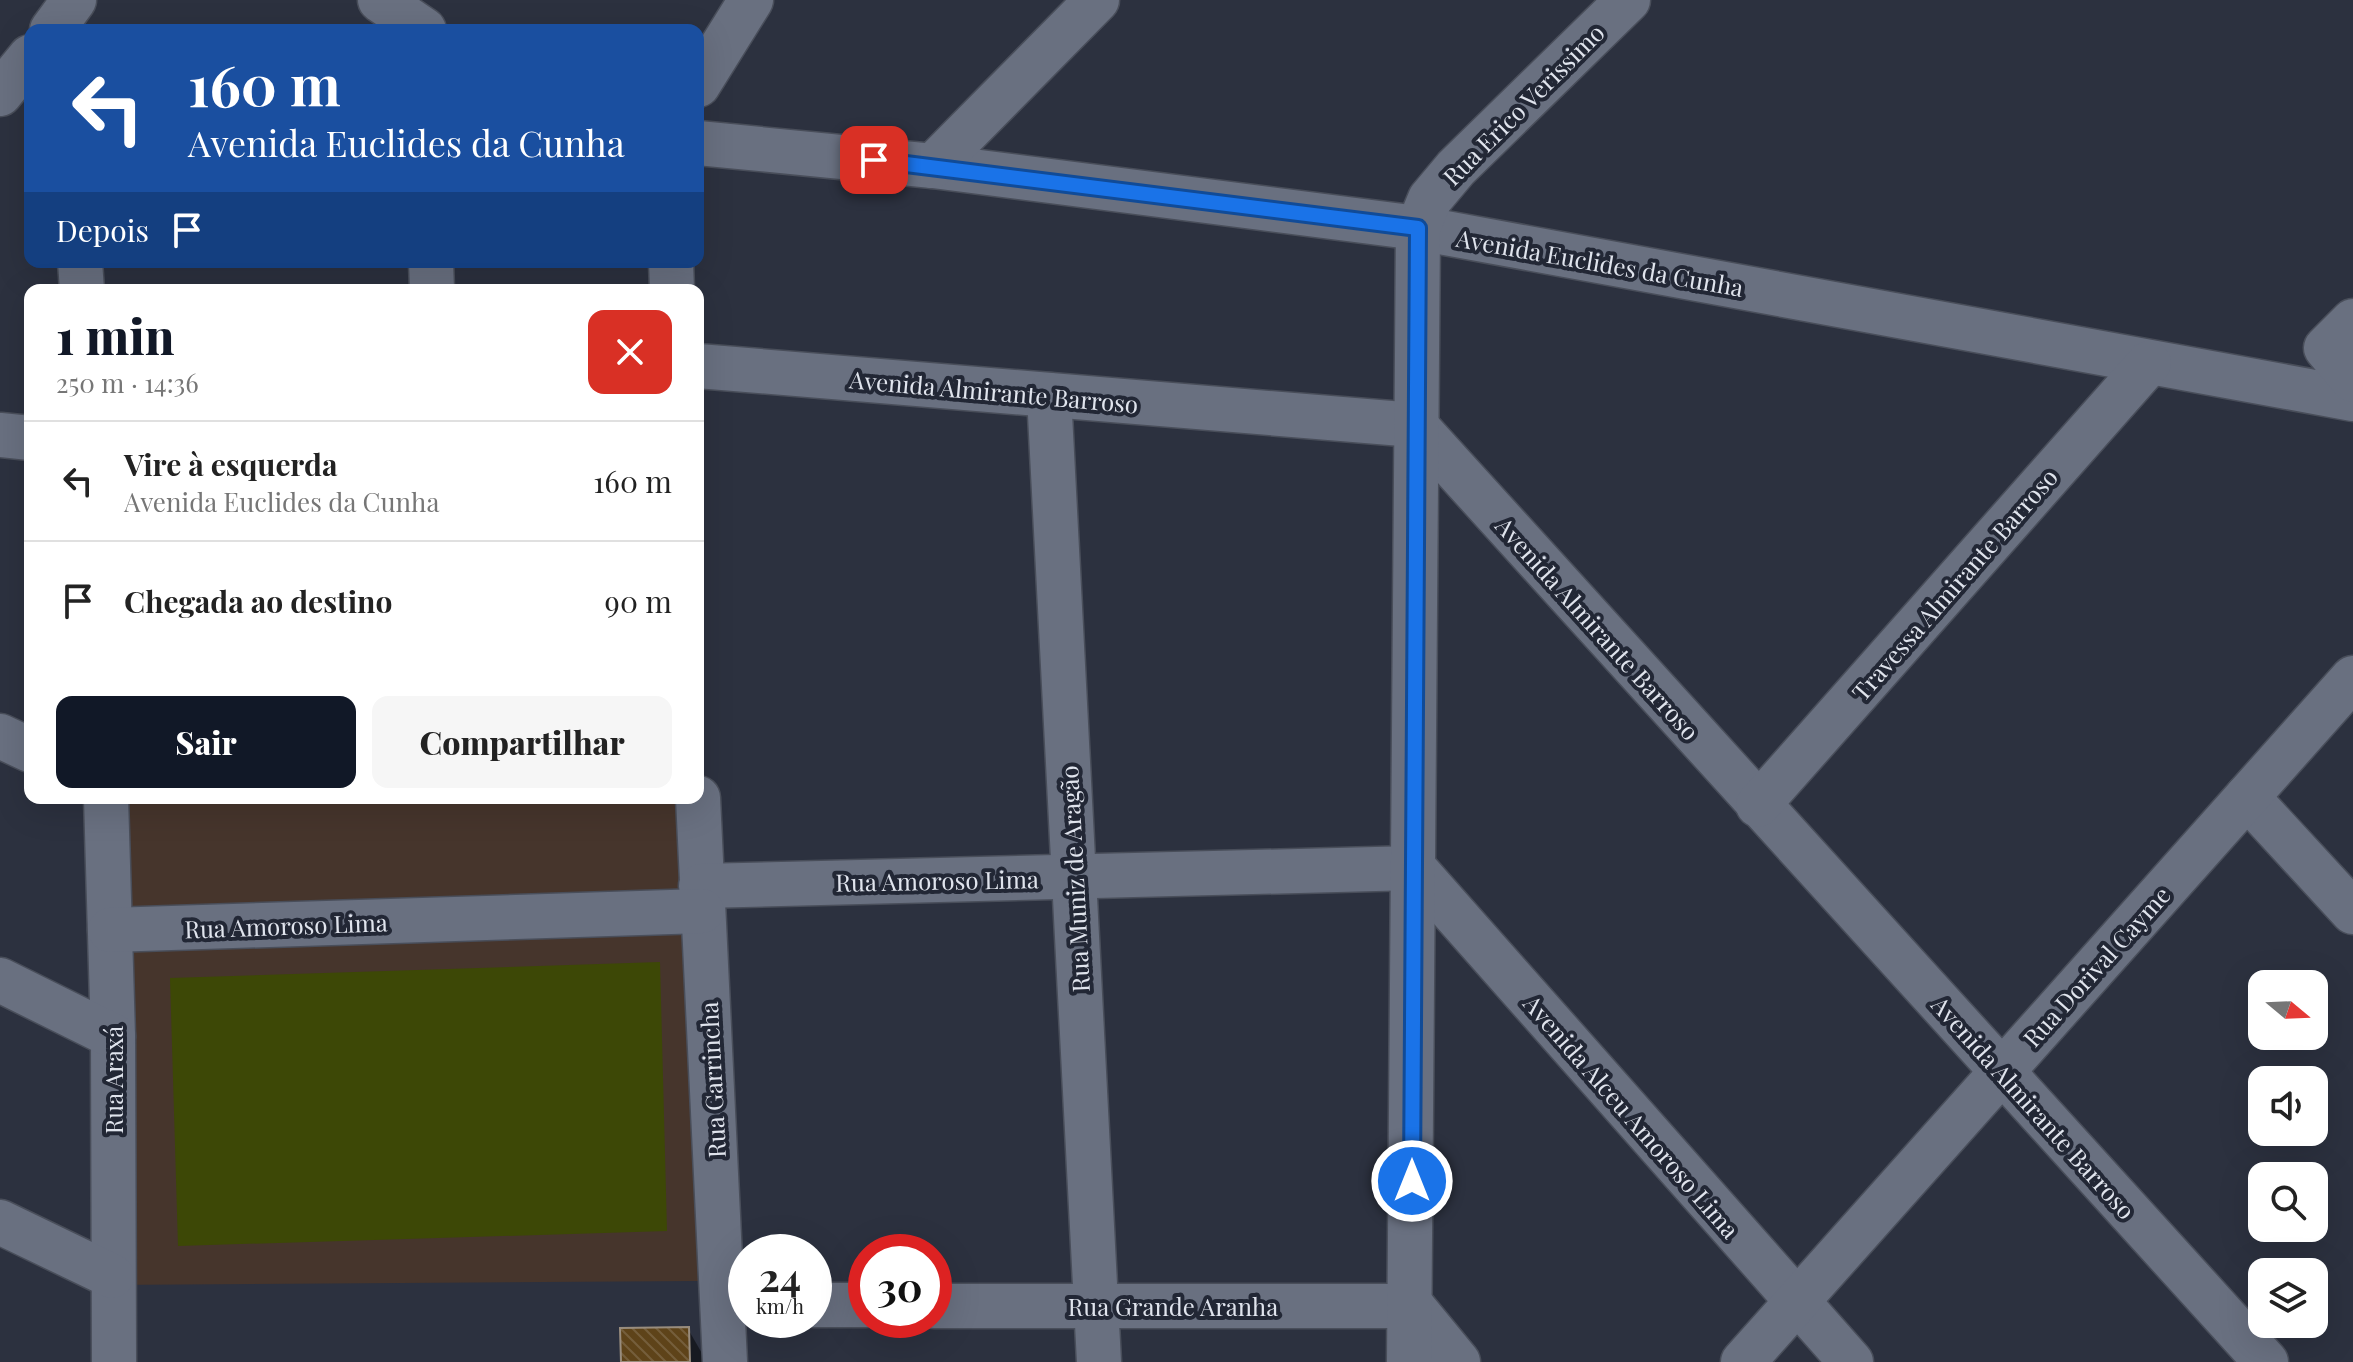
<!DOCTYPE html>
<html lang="pt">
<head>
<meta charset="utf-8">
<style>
	:root { --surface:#fff; --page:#f6f6f6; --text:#222; --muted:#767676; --line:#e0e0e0; --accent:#111827 }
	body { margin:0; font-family:"Playfair Display",serif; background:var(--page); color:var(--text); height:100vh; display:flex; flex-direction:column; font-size:30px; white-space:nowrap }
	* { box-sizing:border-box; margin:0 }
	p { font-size:26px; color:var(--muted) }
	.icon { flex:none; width:44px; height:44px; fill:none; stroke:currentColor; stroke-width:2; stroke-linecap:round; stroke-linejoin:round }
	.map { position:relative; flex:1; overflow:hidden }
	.details { position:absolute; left:24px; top:284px; width:680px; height:520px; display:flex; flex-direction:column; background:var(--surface); border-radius:16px; box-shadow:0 8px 32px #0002 }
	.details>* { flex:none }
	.hud { position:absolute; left:24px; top:24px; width:680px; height:244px; border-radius:16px; box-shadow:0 8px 32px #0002; background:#1a4fa0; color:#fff; overflow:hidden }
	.needle { width:52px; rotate:109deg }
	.tools { position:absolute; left:2248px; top:970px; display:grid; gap:16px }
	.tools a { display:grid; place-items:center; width:80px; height:80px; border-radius:16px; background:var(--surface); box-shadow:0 8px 32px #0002; font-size:40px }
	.speed { position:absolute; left:728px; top:1234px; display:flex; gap:16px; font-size:40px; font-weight:700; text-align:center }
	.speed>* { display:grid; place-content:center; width:104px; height:104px; border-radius:50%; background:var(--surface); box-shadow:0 8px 32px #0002; line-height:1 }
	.speed small { font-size:20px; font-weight:400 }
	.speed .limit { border:12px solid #d22; background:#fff; color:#111 }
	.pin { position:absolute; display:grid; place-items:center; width:68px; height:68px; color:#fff; margin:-34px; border-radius:16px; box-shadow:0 4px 12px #0006 }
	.me { position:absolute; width:88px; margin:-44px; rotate:0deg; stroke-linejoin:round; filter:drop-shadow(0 0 6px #0008) }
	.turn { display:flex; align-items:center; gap:28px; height:168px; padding:0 32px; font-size:36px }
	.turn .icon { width:104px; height:104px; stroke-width:2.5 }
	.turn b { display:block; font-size:56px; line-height:68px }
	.then { display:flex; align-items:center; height:76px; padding:0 32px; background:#0003; gap:16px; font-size:30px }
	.round { display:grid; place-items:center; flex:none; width:84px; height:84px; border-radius:16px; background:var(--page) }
	.headline { display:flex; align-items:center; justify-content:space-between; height:136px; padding:0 32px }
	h1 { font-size:48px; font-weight:800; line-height:60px; color:var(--accent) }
	.action { display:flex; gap:16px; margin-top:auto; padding:16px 32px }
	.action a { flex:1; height:92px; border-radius:16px; background:var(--accent); color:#fff; font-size:32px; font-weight:800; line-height:92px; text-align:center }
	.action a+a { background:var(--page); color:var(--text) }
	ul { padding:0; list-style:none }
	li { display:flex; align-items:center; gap:24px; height:120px; padding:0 32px; border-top:2px solid var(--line) }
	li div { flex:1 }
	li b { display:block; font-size:30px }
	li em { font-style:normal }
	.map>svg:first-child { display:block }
</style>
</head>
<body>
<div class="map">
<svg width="2353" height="1362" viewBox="0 0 2353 1362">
	<defs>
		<pattern id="building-back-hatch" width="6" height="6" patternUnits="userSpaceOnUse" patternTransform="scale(2)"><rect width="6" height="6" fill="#5e4319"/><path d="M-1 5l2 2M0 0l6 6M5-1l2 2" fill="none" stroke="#755e3b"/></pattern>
	</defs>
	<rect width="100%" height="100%" fill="#2c313f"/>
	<polygon fill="#46352c" points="95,798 682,798 698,1281 105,1285"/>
	<polygon fill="#3d4806" points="660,962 667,1231 178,1246 170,978"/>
	<polygon fill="#0007" points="688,1329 707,1362 623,1362"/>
	<polygon fill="url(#building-back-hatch)" stroke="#998d7e" stroke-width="2" points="689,1327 690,1362 621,1362 620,1328"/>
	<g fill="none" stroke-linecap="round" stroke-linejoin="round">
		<defs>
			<g id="minor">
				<polyline points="380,0 424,30"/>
				<polyline points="52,30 74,0"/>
				<polyline points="698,85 751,0"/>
				<polyline points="0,94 30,57"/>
				<polyline points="698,143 933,166 1418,228 2353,399"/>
				<polyline points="933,166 1097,0"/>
				<polyline points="80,262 82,290"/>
				<polyline points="431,262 432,290"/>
				<polyline points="671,262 672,290"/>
				<polyline points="2353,321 2326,348 2353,380"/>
				<polyline points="698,366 1415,425 2266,1362"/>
				<polyline points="1049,395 1099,1362"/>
				<polyline points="0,435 30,438"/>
				<polyline points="0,736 30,750"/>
				<polyline points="2247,797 2353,912"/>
				<polyline points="106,798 113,1036 114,1362"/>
				<polyline points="698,798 725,1362"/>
				<polyline points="1758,805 2149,363"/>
				<polyline points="701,886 1414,868 1851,1362"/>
				<polyline points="110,930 702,911"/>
				<polyline points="0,980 113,1036"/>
				<polyline points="0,1222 112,1276"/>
				<polyline points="814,1305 866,1305"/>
				<polyline points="934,1306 1412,1306 1458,1362"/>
				<polyline points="1409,1362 1418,228 1430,199 1456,168 1628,0"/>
				<polyline points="1743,1362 2353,678"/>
			</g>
		</defs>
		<use href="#minor" stroke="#494e5a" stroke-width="47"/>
		<use href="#minor" stroke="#697080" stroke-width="44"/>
	</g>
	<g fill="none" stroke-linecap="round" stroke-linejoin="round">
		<defs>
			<polyline id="route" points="874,160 1418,228 1412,1181"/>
		</defs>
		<use href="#route" stroke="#114b97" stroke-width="20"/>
		<use href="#route" stroke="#1a73e8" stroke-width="14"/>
	</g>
	<g text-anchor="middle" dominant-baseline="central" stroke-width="8" stroke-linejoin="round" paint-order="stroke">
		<g font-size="24" fill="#e0e4ed" stroke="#222735">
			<text transform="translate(1523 104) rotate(-45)">Rua Erico Verissimo</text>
			<text transform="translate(1600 262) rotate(10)">Avenida Euclides da Cunha</text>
			<text transform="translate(994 391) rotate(5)">Avenida Almirante Barroso</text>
			<text transform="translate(1954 584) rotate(-49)">Travessa Almirante Barroso</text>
			<text transform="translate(1598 628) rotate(48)">Avenida Almirante Barroso</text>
			<text transform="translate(1074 879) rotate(-93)">Rua Muniz de Aragão</text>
			<text transform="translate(937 880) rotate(-1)">Rua Amoroso Lima</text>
			<text transform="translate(286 925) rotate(-2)">Rua Amoroso Lima</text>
			<text transform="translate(2096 966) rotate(-48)">Rua Dorival Cayme</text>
			<text transform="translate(113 1080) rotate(-90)">Rua Araxá</text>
			<text transform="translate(712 1080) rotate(-93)">Rua Garrincha</text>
			<text transform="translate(2034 1107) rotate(48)">Avenida Almirante Barroso</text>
			<text transform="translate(1632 1116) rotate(49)">Avenida Alceu Amoroso Lima</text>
			<text x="1173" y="1306">Rua Grande Aranha</text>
		</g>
	</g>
</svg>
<div class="tools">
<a><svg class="needle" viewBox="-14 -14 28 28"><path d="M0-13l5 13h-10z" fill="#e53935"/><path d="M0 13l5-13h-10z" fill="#767676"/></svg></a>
<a><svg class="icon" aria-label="sound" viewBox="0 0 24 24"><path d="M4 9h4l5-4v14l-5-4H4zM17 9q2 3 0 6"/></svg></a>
<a><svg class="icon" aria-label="search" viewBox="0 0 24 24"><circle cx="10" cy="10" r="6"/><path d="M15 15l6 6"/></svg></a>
<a><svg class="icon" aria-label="layers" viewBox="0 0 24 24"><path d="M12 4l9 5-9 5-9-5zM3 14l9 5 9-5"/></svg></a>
</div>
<div class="speed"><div>24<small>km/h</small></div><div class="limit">30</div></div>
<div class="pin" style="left:874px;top:160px;background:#d93025"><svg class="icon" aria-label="arrive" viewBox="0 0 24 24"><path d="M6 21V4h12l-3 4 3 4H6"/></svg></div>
<svg class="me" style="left:1412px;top:1181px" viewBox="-20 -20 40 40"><circle r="17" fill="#1a73e8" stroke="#fff" stroke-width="3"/><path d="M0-11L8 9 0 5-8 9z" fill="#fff"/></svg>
<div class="hud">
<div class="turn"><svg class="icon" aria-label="left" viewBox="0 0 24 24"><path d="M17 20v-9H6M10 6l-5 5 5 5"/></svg><div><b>160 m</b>Avenida Euclides da Cunha</div></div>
<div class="then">Depois<svg class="icon" aria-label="arrive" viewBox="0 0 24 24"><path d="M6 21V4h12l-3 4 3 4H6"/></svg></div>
</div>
<section class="details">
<div class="headline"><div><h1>1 min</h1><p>250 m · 14:36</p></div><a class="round" style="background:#d93025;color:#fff"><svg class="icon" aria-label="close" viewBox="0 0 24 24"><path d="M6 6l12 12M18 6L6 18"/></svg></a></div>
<ul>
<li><svg class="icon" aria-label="left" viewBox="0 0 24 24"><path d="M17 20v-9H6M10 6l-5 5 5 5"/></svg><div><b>Vire à esquerda</b><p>Avenida Euclides da Cunha</p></div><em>160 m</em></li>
<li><svg class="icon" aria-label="arrive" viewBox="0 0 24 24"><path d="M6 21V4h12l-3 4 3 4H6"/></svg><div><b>Chegada ao destino</b></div><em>90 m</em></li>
</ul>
<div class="action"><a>Sair</a><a>Compartilhar</a></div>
</section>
</div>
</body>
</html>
